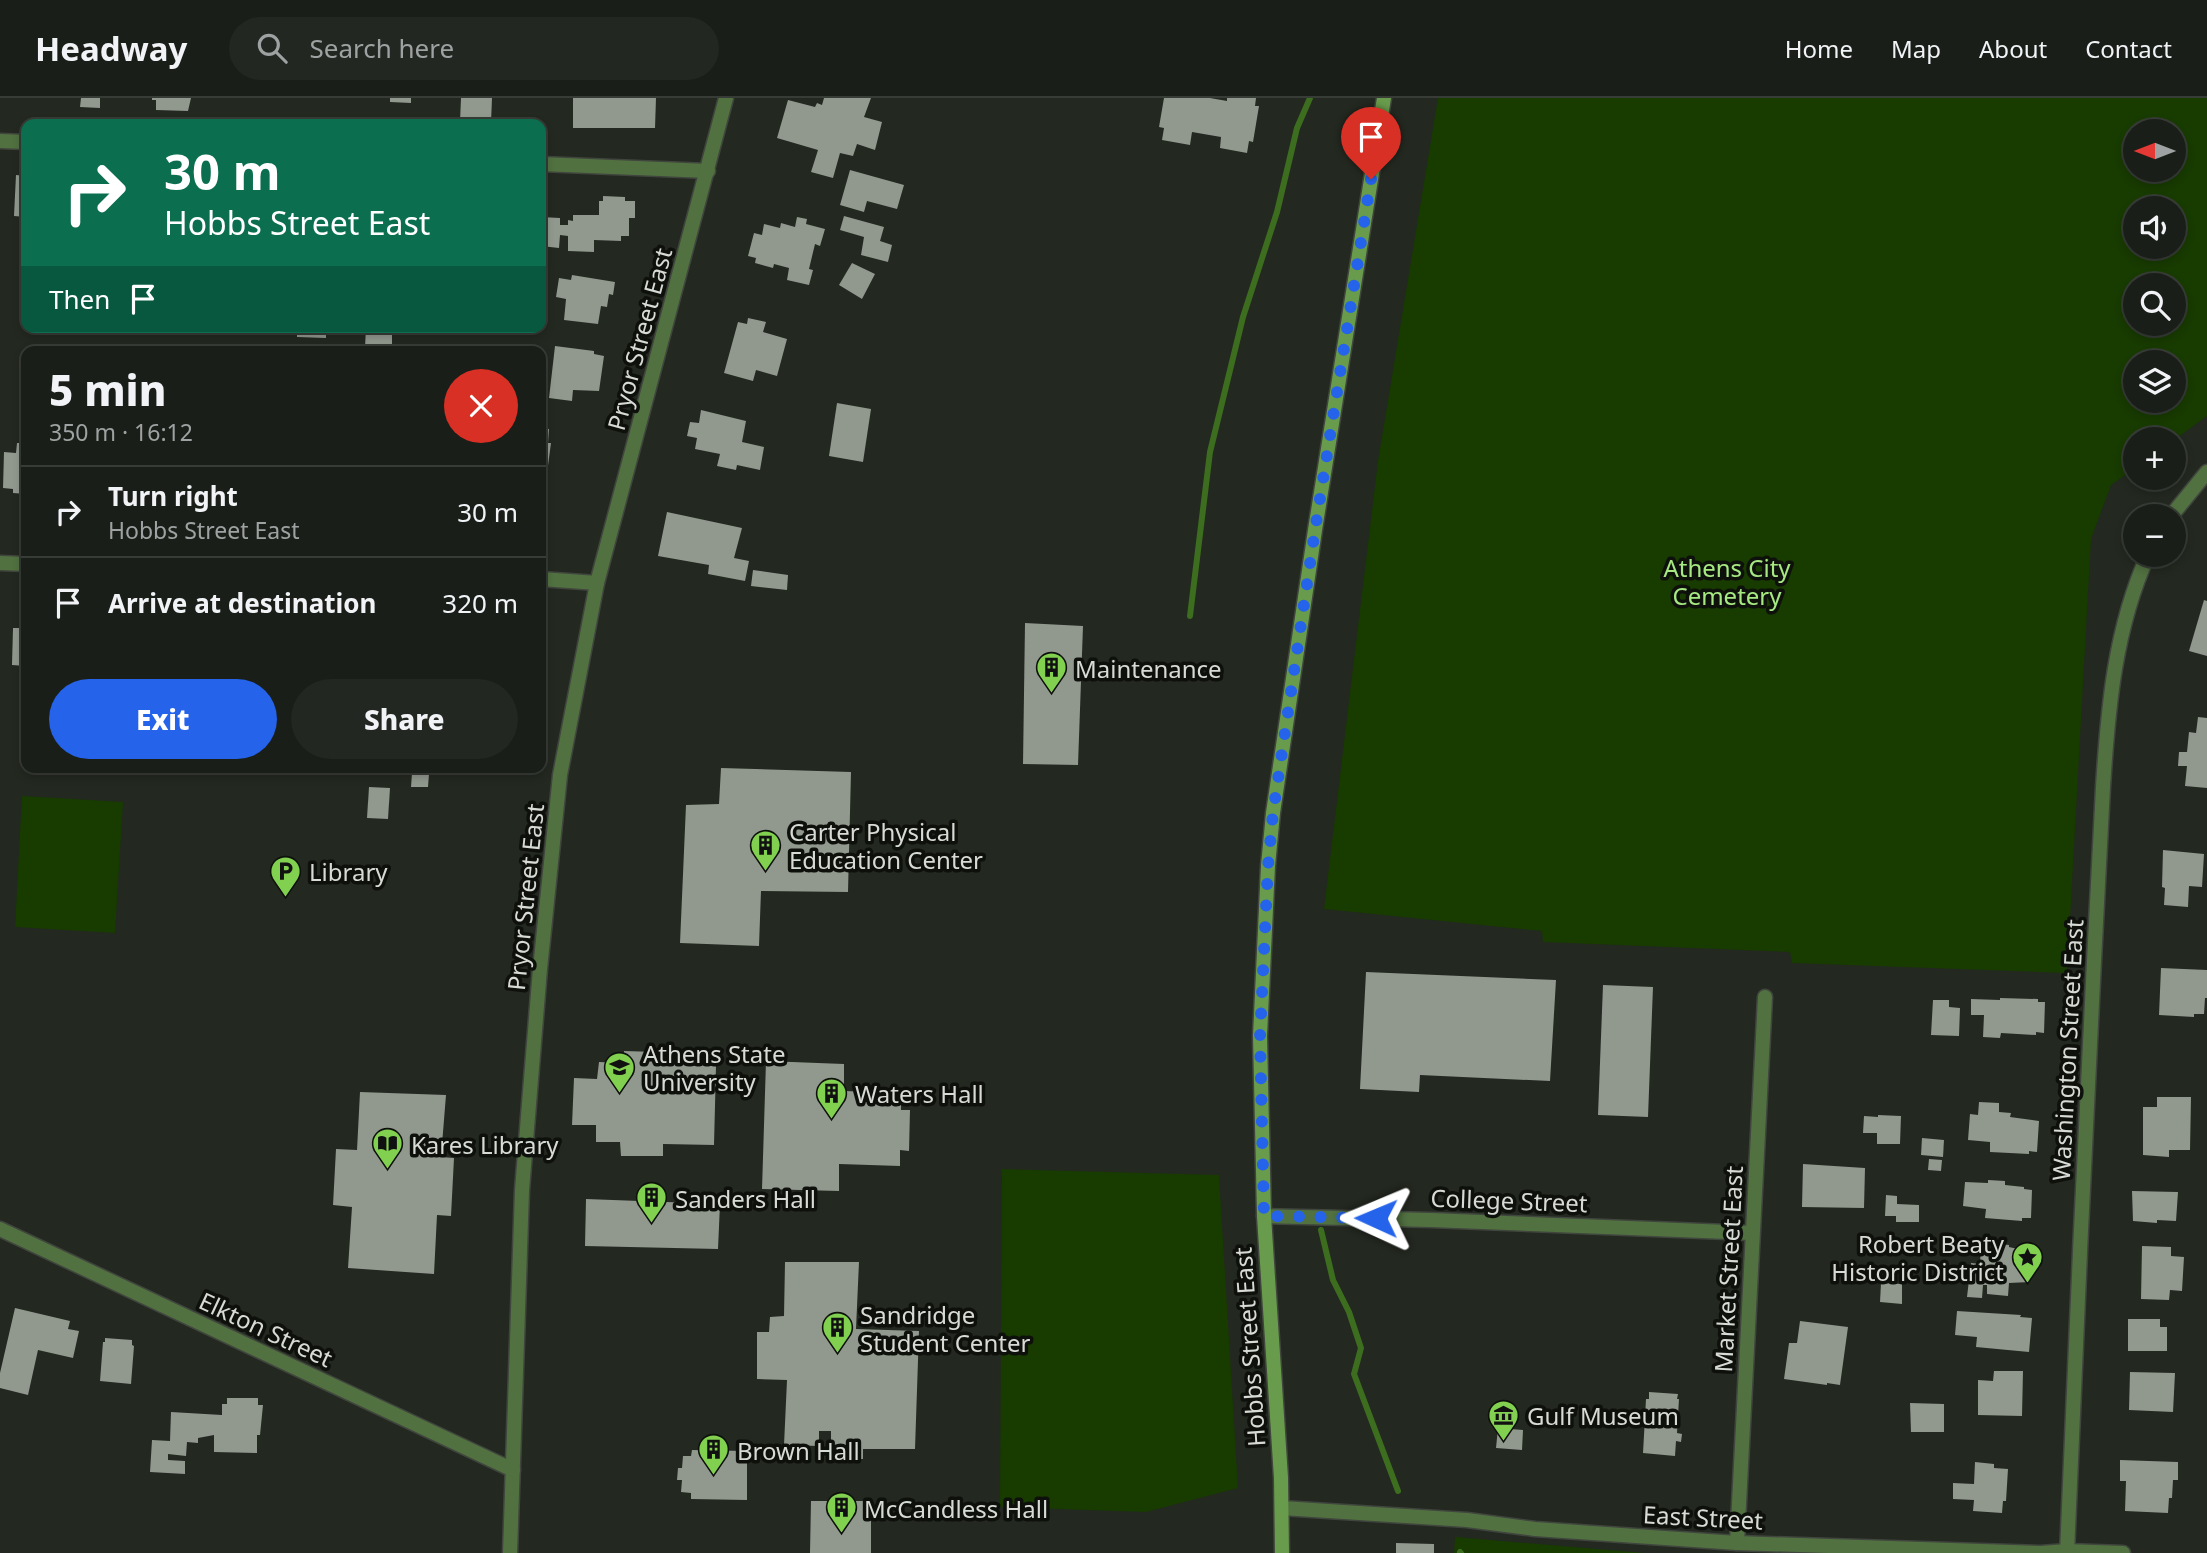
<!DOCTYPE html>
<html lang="en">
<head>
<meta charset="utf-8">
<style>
	:root { --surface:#1a1e18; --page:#232721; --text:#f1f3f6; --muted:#9fa2a2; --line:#383c37; --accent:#2563eb }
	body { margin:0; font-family:"Noto Sans",sans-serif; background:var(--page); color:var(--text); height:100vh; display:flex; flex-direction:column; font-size:26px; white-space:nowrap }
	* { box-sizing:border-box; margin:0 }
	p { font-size:23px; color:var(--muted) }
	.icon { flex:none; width:38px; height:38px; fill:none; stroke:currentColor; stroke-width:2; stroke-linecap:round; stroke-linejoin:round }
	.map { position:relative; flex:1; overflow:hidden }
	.details { position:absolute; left:21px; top:248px; width:525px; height:427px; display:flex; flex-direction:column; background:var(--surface); border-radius:14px; box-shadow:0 4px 10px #0003,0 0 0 2px var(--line) }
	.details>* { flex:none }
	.banner { position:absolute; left:21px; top:21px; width:525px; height:214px; border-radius:14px; box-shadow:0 4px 10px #0003,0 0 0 2px var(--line); background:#0b6e4f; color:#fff; overflow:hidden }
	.needle { width:46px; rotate:270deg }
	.controls { position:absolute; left:2123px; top:21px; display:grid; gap:14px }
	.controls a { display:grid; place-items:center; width:63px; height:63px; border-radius:50%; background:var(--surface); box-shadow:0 4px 10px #0003,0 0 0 2px var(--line); font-size:35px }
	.pin { position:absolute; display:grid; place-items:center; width:60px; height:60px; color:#fff; margin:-72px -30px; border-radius:50% 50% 50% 0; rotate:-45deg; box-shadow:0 0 7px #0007 }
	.pin .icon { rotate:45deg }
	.me { position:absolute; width:77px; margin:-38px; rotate:271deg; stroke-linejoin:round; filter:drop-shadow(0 0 5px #0008) }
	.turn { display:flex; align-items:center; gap:24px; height:147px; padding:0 28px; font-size:32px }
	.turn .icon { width:91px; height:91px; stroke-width:2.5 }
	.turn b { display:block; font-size:49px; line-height:60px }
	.then { display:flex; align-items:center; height:66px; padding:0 28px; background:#0003; gap:14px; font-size:26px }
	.round { display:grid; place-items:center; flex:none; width:74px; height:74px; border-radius:37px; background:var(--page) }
	.headline { display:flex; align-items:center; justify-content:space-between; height:119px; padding:0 28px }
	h1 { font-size:42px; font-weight:800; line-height:52px }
	.action { display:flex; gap:14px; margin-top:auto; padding:14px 28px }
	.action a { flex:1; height:80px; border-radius:42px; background:var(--accent); color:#fff; font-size:28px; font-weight:800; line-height:80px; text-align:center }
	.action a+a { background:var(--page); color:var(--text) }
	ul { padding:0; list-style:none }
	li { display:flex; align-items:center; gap:21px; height:91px; padding:0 28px; border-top:2px solid var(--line) }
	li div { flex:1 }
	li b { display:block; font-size:26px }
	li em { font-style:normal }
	header { display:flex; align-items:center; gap:42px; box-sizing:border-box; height:98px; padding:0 35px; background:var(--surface); border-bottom:2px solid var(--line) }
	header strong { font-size:33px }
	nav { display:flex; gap:38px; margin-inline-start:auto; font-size:24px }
	.search { width:490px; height:63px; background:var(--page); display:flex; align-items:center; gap:18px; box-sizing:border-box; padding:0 24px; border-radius:38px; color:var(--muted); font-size:26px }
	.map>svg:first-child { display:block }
</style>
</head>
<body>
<header>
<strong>Headway</strong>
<div class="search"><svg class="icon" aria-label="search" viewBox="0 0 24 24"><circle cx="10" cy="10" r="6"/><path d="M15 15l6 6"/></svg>Search here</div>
<nav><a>Home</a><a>Map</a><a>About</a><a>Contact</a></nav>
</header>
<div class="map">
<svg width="2207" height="1455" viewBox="0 0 2207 1455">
	<rect width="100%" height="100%" fill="#232820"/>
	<g fill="#183b00" fill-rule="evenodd">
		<path d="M1438,0h769v318l-33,24 -39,-1v29l-24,17 -20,54 -24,434 -275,-10 -2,-11 -247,-10 -1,-11 -218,-22 54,-448zM2135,33h39v39h-39zM2135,110h39v39h-39zM2135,187h39v39h-39zM2135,264h39v39h-39z"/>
		<polygon points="22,698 123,704 115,835 15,829"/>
		<polygon points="1002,1071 1219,1077 1238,1390 1146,1414 1000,1409"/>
		<polygon points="1455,1439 1645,1455 1454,1455"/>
	</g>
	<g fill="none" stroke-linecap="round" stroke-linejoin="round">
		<g stroke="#3d6d1e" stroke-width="6">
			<polyline points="1190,518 1210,354 1243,219 1277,114 1297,30 1310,0"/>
			<polyline points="1321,1132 1333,1182 1349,1214 1361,1250 1354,1276 1398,1393"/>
			<polyline points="1460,1454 1461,1455"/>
		</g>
	</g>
	<g fill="#91988e">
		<polygon points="81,0 100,0 100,10 80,9"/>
		<polygon points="152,0 191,0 188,13 156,12 156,2 152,2"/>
		<polygon points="390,0 411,0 411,5 390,4"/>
		<polygon points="461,0 492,0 491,25 460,24"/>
		<polygon points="573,0 656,0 655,30 573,30"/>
		<polygon points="824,0 871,0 864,19 882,24 875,52 857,46 853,58 840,55 833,80 811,74 818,52 777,40 788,2 815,9 817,5 822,7"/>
		<polygon points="1164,0 1210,0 1227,3 1227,0 1256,0 1255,8 1259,8 1253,44 1249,43 1247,55 1220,50 1221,39 1192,34 1190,47 1162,42 1164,30 1159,29"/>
		<polygon points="850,72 904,87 897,111 867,103 864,114 840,107"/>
		<polygon points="16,77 26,78 26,119 14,118"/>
		<polygon points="603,98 625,99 625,103 635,103 635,120 629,120 629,138 621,138 621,143 594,142 594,154 568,153 568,138 560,137 559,150 541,148 541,119 560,120 560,127 568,127 568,122 573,123 573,117 599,117 599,103 603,103"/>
		<polygon points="844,118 884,129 880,143 892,147 888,164 861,157 864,139 840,132"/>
		<polygon points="797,119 807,121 806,126 825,131 820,148 815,146 809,171 813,172 809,187 787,182 789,170 774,166 773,170 755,165 756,160 748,158 754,135 762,137 764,126 780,130 781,125 795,129"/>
		<polygon points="852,165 875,176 862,201 839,187"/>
		<polygon points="572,177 615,184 613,197 609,196 607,209 601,208 598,226 564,222 566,201 556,199 559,180 571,182"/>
		<polygon points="748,220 766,224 763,234 787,241 777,278 756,272 753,283 724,275 738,224 747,226"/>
		<polygon points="172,229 203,229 202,237 171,236"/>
		<polygon points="297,229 326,229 326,240 297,239"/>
		<polygon points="366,229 392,229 392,250 365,250"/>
		<polygon points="555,248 594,253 594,256 604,258 599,293 573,292 572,303 549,300"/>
		<polygon points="837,305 871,311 863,364 829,358"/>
		<polygon points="701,312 746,323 742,344 764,349 760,372 737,367 736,372 717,368 720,356 695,351 697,340 687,338 690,324 699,325"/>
		<polygon points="541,330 549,331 548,345 551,345 547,375 541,375"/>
		<polygon points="17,345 26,345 26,396 13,395 13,391 3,390 4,354 16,355"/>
		<polygon points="667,414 742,430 734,460 749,463 745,483 708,476 709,467 658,458"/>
		<polygon points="753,472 788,477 787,492 751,488"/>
		<polygon points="2204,502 2207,503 2207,558 2189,553"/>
		<polygon points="1025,525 1083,528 1078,667 1023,666"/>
		<polygon points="13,530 26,530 26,568 12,567"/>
		<polygon points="2198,619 2207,620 2207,690 2185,688 2187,668 2178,668 2179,654 2187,654 2189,634 2196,635"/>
		<polygon points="387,670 449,670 449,676 429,676 428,689 411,689 412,675 387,673"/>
		<polygon points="721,670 851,674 848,794 761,793 759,848 680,845 686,707 719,706"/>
		<polygon points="369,689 390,690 388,721 367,720"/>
		<polygon points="2163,752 2204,756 2202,789 2189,788 2188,809 2164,807 2165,790 2162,789"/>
		<polygon points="2161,870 2207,872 2207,900 2205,900 2204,916 2194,916 2194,919 2159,917"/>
		<polygon points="1366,874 1556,882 1550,983 1420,977 1419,994 1360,991"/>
		<polygon points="1603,887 1653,889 1648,1019 1598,1017"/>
		<polygon points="2000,900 2038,901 2038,904 2045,904 2044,935 2036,934 2036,937 2001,935 2000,940 1983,939 1984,917 1971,917 1971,901 2000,902"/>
		<polygon points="1933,902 1949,902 1949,909 1960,910 1959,938 1931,937"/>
		<polygon points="624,953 690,955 690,967 716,968 714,1047 663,1046 663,1058 621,1058 620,1044 596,1044 596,1027 572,1027 574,980 597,981 599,964 623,965"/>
		<polygon points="766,963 844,966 844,993 901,995 901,1012 910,1012 909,1053 900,1052 900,1068 839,1066 839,1093 762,1091"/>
		<polygon points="360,994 446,997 441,1059 454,1060 451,1118 437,1117 434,1176 348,1170 352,1109 333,1107 336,1051 357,1052"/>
		<polygon points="2157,999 2191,999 2190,1052 2169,1052 2169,1059 2143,1057 2143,1009 2157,1009"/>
		<polygon points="1979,1004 1999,1005 1999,1014 2011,1015 2010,1019 2039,1023 2037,1054 2029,1053 2029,1056 1990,1054 1990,1044 1968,1042 1970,1016 1978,1017"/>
		<polygon points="1878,1017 1901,1018 1900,1046 1877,1046 1877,1035 1863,1035 1864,1018 1878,1019"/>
		<polygon points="1922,1040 1944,1042 1943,1059 1921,1057"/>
		<polygon points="1929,1061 1942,1062 1941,1073 1928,1072"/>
		<polygon points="1803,1066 1865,1070 1864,1110 1802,1109"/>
		<polygon points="1988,1082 2005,1083 2005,1087 2024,1089 2024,1091 2032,1092 2031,1120 2022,1120 2022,1123 1985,1120 1986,1111 1963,1108 1965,1084 1988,1085"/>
		<polygon points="2132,1093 2178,1094 2176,1123 2157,1122 2157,1125 2133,1123"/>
		<polygon points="1886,1097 1897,1098 1897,1106 1919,1107 1919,1124 1896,1124 1896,1118 1885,1118"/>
		<polygon points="586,1101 720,1106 718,1151 585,1148"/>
		<polygon points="1955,1142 1976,1144 1975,1156 1954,1154"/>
		<polygon points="1988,1143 2000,1144 2000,1146 2009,1147 2009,1149 2031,1154 2030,1184 2009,1185 2008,1198 1987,1196 1987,1187 1983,1187 1982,1200 1967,1199 1971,1165 1980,1166 1981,1148 1988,1149"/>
		<polygon points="2142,1148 2171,1149 2171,1158 2184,1159 2182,1193 2170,1192 2169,1202 2141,1201"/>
		<polygon points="785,1164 859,1164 856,1231 919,1233 915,1351 863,1351 863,1361 831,1361 831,1333 819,1333 819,1348 784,1347 787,1282 757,1281 757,1234 769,1234 770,1219 784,1218"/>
		<polygon points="1881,1185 1902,1186 1902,1206 1880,1204"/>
		<polygon points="15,1210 70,1223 68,1231 79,1233 73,1260 38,1252 28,1297 0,1290 0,1275"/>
		<polygon points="1957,1213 2021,1217 2020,1219 2032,1220 2029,1254 1976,1249 1977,1239 1955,1237"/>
		<polygon points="2128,1221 2160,1221 2160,1229 2167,1229 2167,1253 2128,1253"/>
		<polygon points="1800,1223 1848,1229 1840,1287 1827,1285 1827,1287 1784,1281 1789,1245 1797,1245"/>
		<polygon points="105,1240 132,1242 132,1247 134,1248 131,1286 100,1283 103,1244 105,1244"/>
		<polygon points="1994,1273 2023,1273 2022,1318 1978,1317 1978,1282 1993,1283"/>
		<polygon points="2130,1274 2175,1275 2173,1314 2129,1312"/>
		<polygon points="1649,1294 1678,1296 1677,1301 1679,1301 1677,1335 1682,1336 1681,1344 1676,1343 1675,1358 1643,1355 1646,1301 1649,1301"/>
		<polygon points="227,1300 258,1300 258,1307 263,1307 260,1337 257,1337 257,1355 214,1354 214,1337 198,1340 198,1345 187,1344 186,1358 168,1356 168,1362 185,1363 185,1376 150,1374 152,1342 170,1343 171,1314 222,1317 222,1306 227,1306"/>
		<polygon points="1910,1305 1944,1306 1944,1334 1911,1334"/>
		<polygon points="1498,1330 1523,1332 1522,1352 1496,1350"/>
		<polygon points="692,1352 747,1353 747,1402 691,1401 691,1395 681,1394 682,1382 677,1382 678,1370 682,1370 683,1358 691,1358"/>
		<polygon points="2120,1362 2178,1364 2178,1382 2173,1382 2172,1400 2169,1400 2168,1415 2125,1413 2126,1383 2120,1383"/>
		<polygon points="1975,1364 1994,1366 1994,1370 2008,1371 2006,1403 2003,1403 2002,1415 1973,1413 1974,1402 1953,1401 1953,1385 1974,1386"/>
		<polygon points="811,1403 871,1403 871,1455 810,1455"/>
		<polygon points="1396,1445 1434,1446 1434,1455 1396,1455"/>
	</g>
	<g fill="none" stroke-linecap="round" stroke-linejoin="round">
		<defs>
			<g id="minor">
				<polyline points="0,43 26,44"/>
				<polyline points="541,66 708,73"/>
				<polyline points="0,465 26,466"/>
				<polyline points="541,481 597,485"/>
				<polyline points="1264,1118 1431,1122 1752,1135"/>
				<polyline points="1282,1410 1467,1422 1535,1431 1737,1445 2041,1455 2067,1453 2123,1455"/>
				<polyline points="1737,1445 1765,899"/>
			</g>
			<g id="tertiary">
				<polyline points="2171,418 2207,374"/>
				<polyline points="0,1131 513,1372"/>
				<polyline points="510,1455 522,1092 540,871 560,677 597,485 726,0"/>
				<path d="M2067,1455c8,-197 17,-395 27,-592 3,-58 6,-116 9,-174 5,-80 12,-159 45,-232"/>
			</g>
			<polyline id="secondary" points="1282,1455 1281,1380 1264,1118 1260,938 1268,768 1273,715 1315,432 1384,0"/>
		</defs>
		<use href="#minor" stroke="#40453d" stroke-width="17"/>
		<use href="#tertiary" stroke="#40453d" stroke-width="17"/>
		<use href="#secondary" stroke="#40453d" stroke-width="17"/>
		<use href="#minor" stroke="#517141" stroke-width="14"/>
		<use href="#tertiary" stroke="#517141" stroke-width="14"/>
		<use href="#secondary" stroke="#689b4c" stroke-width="14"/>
	</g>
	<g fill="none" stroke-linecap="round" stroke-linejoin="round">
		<polyline stroke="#2563eb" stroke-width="12" stroke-dasharray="0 21.6" points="1371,81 1315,432 1273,715 1268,768 1260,939 1264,1118 1376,1120"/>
	</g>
	<defs>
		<symbol id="building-pin" viewBox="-11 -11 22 30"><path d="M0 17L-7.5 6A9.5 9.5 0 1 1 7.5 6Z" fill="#81d050" stroke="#0e100c"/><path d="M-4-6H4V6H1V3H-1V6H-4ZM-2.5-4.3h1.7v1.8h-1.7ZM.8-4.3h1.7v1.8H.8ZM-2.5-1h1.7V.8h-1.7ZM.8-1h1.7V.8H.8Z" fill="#111"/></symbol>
		<symbol id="parking-pin" viewBox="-11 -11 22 30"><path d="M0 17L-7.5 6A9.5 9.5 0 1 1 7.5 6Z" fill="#81d050" stroke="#0e100c"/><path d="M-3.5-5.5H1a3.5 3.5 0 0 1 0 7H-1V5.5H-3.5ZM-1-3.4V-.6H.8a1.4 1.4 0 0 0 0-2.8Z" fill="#111"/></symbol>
		<symbol id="university-pin" viewBox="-11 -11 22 30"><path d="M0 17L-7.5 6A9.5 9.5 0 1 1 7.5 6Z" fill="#81d050" stroke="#0e100c"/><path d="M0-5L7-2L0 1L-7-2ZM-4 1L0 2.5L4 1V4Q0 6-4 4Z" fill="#111"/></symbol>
		<symbol id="library-pin" viewBox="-11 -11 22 30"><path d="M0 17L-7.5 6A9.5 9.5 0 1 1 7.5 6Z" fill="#81d050" stroke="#0e100c"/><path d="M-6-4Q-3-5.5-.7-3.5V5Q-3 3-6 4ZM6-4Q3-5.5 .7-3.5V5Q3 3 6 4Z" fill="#111"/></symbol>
		<symbol id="sight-pin" viewBox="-11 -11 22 30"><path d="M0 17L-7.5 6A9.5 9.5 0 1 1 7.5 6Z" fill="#81d050" stroke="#0e100c"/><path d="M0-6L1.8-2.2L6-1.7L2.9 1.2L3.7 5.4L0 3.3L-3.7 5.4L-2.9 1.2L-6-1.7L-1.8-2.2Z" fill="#111"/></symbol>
		<symbol id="museum-pin" viewBox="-11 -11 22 30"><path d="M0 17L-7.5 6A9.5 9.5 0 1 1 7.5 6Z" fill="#81d050" stroke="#0e100c"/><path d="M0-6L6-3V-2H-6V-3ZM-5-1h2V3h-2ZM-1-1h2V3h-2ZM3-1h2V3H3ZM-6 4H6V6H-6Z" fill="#111"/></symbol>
	</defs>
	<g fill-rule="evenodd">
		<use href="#building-pin" x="1034" y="552" width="35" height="47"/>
		<use href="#building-pin" x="748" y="730" width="35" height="47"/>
		<use href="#parking-pin" x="268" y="756" width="35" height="47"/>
		<use href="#university-pin" x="602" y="952" width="35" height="47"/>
		<use href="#building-pin" x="814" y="978" width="35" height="47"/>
		<use href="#library-pin" x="370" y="1028" width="35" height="47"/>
		<use href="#building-pin" x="634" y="1082" width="35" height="47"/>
		<use href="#sight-pin" x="2010" y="1142" width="35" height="47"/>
		<use href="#building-pin" x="820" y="1212" width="35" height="47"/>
		<use href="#museum-pin" x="1486" y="1300" width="35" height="47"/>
		<use href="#building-pin" x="696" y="1334" width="35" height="47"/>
		<use href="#building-pin" x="824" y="1392" width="35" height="47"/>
	</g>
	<g text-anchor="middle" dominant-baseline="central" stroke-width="7" stroke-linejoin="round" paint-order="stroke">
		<g font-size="24" fill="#d7dbd5" stroke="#0e100c">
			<text transform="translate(639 241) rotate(-75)">Pryor Street East</text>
			<text transform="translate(525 799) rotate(-84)">Pryor Street East</text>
			<text transform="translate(2067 952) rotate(-87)">Washington Street East</text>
			<text transform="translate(1509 1102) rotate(2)">College Street</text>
			<text transform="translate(1728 1171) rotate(-87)">Market Street East</text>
			<text transform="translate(266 1231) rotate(25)">Elkton Street</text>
			<text transform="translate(1249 1249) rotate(-94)">Hobbs Street East</text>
			<text transform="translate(1703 1419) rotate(3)">East Street</text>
		</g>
		<g font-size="24" fill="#a6e982" stroke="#0e100c">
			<text x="1727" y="469">Athens City<tspan x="1727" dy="28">Cemetery</tspan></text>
		</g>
		<g font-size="24" fill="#d7dbd5" stroke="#0e100c" text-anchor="start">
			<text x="1075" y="570">Maintenance</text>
			<text x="789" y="733">Carter Physical<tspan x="789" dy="28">Education Center</tspan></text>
			<text x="309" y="773">Library</text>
			<text x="643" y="955">Athens State<tspan x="643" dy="28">University</tspan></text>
			<text x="855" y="995">Waters Hall</text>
			<text x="411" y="1046">Kares Library</text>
			<text x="675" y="1100">Sanders Hall</text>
			<text x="2004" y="1145" text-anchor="end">Robert Beaty<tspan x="2004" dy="28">Historic District</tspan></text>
			<text x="860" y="1216">Sandridge<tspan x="860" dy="28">Student Center</tspan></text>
			<text x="1527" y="1317">Gulf Museum</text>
			<text x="737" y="1352">Brown Hall</text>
			<text x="864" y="1410">McCandless Hall</text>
		</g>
	</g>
</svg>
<div class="controls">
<a><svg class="needle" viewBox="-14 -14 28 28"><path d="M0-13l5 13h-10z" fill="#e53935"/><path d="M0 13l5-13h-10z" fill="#9fa2a2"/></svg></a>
<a><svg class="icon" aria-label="sound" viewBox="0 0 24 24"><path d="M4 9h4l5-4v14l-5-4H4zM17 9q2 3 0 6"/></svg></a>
<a><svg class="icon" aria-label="search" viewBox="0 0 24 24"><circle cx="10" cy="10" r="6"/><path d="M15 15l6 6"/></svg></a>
<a><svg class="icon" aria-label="layers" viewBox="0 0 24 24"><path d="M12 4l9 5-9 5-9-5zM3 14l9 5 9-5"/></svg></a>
<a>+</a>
<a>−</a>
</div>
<div class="pin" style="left:1371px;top:81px;background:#d93025"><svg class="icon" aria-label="arrive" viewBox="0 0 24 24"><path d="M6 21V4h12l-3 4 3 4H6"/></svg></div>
<svg class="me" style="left:1376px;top:1120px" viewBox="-20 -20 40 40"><path d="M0-17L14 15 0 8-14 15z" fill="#2563eb" stroke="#fff" stroke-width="4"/></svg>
<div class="banner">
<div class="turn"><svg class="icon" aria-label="right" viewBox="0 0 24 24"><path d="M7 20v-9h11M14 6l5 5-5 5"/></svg><div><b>30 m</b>Hobbs Street East</div></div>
<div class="then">Then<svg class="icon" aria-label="arrive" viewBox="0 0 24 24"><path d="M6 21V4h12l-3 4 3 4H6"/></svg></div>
</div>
<section class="details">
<div class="headline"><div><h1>5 min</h1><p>350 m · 16:12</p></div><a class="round" style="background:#d93025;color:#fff"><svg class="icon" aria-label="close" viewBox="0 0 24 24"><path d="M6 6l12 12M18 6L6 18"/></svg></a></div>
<ul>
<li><svg class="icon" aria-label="right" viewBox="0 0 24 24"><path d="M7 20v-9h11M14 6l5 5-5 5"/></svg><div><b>Turn right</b><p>Hobbs Street East</p></div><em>30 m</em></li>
<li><svg class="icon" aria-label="arrive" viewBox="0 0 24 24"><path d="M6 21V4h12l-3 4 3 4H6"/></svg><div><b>Arrive at destination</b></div><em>320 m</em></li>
</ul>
<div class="action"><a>Exit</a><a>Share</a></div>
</section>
</div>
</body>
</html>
